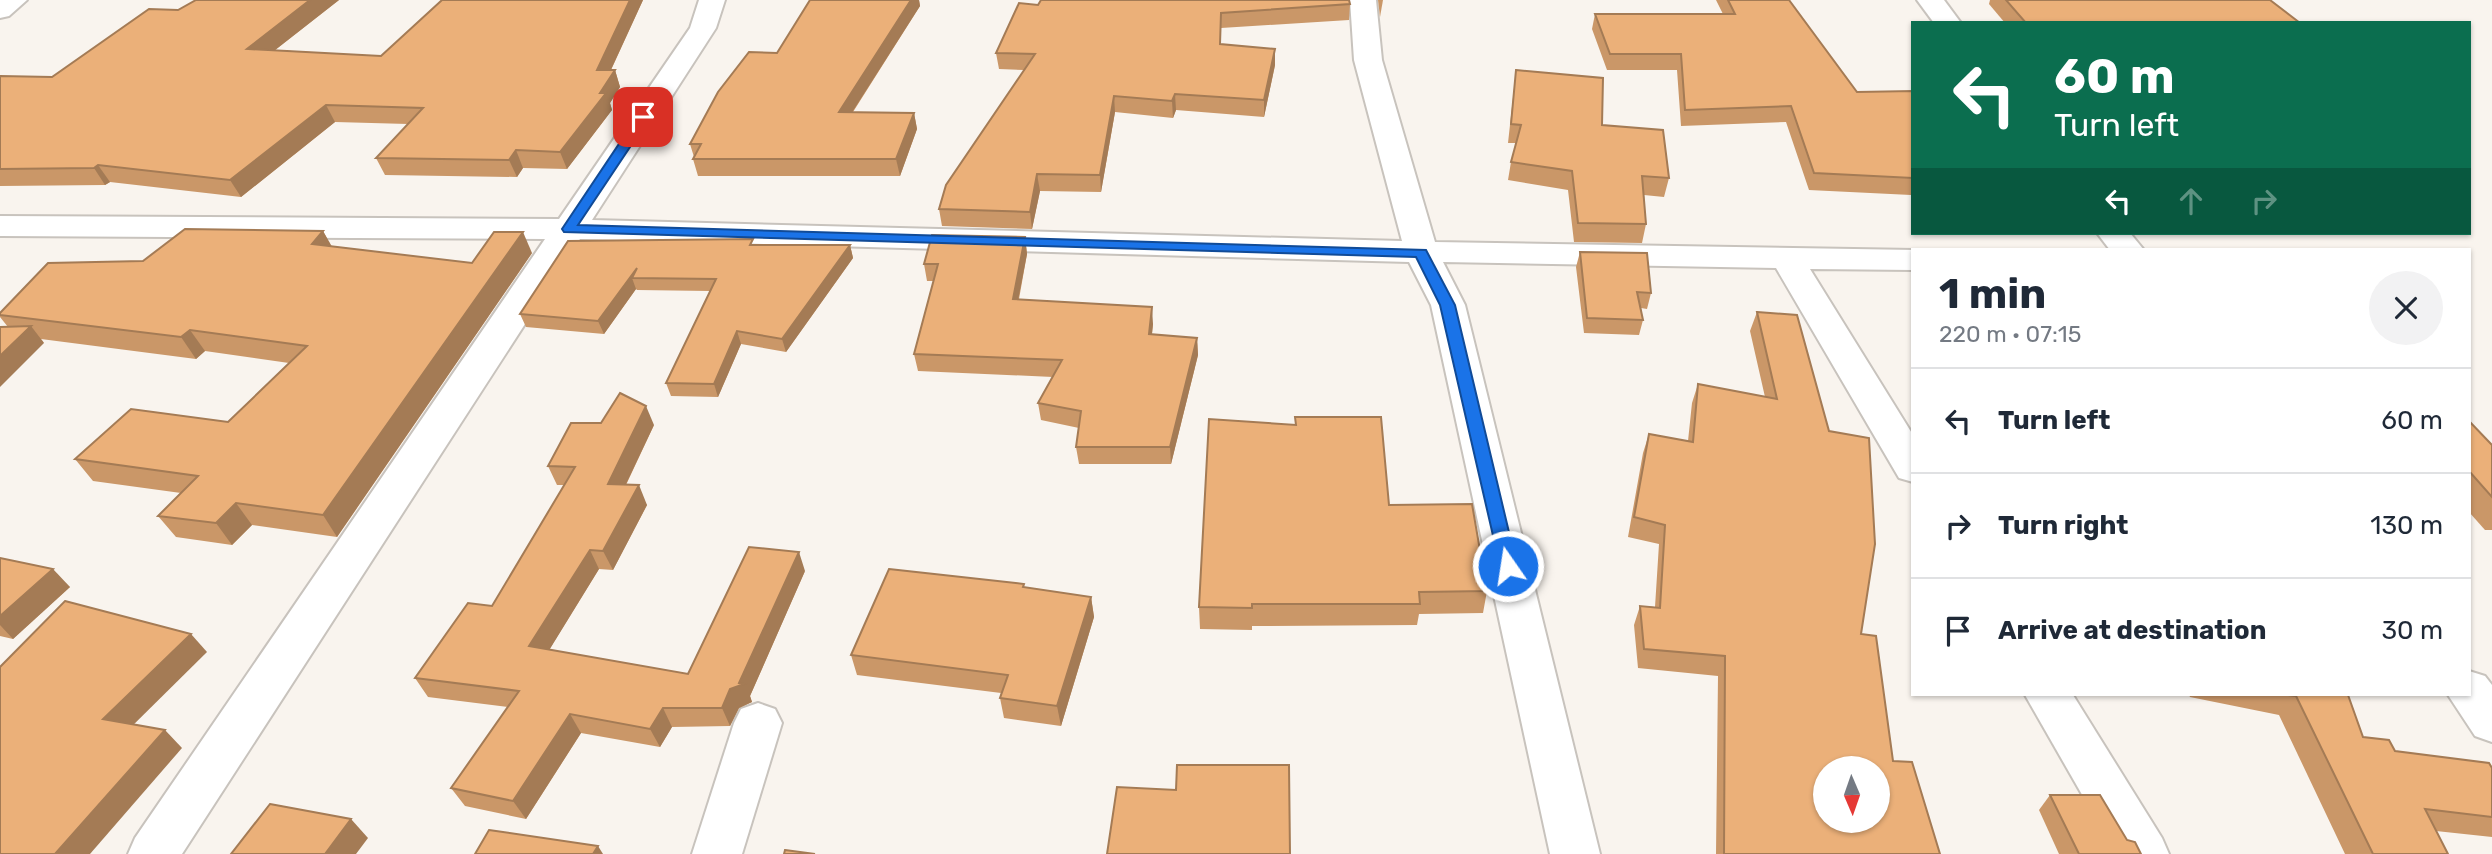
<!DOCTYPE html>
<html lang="en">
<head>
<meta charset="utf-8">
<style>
	:root { --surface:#fff; --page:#f2f2f3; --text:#1f2937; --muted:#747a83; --line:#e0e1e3 }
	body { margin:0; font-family:Rubik,sans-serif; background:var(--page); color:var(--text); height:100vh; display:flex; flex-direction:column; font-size:26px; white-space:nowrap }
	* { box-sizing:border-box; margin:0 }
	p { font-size:23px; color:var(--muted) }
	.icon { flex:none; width:38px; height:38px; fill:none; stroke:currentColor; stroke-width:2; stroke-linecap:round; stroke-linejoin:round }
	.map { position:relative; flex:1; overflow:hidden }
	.sheet { position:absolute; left:1911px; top:248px; width:560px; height:448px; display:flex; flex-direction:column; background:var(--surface); border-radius:0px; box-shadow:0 2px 5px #0004 }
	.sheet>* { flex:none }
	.top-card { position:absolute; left:1911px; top:21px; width:560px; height:214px; border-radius:0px; box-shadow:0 2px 5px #0004; background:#0b6e4f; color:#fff; overflow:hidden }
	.needle { width:46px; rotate:178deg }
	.controls { position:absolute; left:1813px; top:756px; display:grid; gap:14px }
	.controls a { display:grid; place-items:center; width:77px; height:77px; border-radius:50%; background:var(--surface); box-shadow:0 2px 5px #0004; font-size:35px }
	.pin { position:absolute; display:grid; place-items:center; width:60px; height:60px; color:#fff; margin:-30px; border-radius:14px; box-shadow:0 4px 10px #0006 }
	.me { position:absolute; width:77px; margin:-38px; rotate:347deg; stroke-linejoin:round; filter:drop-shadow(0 0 5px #0008) }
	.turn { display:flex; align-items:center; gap:24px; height:147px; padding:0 28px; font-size:32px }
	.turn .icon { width:91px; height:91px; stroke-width:2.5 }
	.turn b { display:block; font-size:49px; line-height:60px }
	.lanes { display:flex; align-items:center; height:66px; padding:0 28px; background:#0003; justify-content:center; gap:35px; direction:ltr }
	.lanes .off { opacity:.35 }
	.round { display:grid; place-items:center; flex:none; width:74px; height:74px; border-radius:37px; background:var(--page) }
	.overview { display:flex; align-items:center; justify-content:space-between; height:119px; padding:0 28px }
	h1 { font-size:42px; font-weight:700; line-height:52px }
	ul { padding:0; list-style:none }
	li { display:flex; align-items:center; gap:21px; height:105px; padding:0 28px; border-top:2px solid var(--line) }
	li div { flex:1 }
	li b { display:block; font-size:26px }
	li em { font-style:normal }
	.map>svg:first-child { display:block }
</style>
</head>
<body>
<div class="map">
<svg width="2492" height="854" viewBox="0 0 2492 854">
	<rect width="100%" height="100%" fill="#f9f4ee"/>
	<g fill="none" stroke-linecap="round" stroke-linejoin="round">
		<defs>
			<g id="minor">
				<polygon points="0,0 27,0 9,16 0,18"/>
				<polygon points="699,0 725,0 716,28 592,220 1402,241 1354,60 1350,0 1376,0 1382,60 1435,242 1915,250 1913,250 1913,270 1810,269 1913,435 1913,482 1899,478 1776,268 1443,262 1465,305 1600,854 1550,854 1431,305 1409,262 580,239 182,854 128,854 135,838 545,239 0,236 0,216 559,219 690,28"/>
				<polygon points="1917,0 1944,0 1961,23 1934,23"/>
				<polygon points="2097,233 2130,233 2144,250 2110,250"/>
				<polygon points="2469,671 2485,676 2492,685 2492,742 2475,736 2448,695 2469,695"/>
				<polygon points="2025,695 2073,695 2162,838 2169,854 2116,854"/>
				<polygon points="758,703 775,709 782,723 742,854 692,854 734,723 741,709"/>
			</g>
		</defs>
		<use href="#minor" stroke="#c8c3bd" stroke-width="4"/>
		<use href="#minor" fill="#fff" fill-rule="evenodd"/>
	</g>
	<g fill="#ca9768">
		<polygon points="196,0 339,0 275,50 381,56 643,0 611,70 615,70 620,87 610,103 612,110 567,169 523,168 517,177 385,175 376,158 408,124 335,122 241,197 110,182 105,185 0,186 0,76 52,77 178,10"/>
		<polygon points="810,0 919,0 920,6 853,112 914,113 917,129 900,176 698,176 693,159 694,157 690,144 777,53"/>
		<polygon points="1378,0 1383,0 1380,17"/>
		<polygon points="1716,0 1789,0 1857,92 1913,91 1913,191 1911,195 1809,190 1786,122 1681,126 1677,70 1607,70 1592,29 1595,14 1723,14"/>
		<polygon points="1990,0 2270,0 2300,23 2005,23 1989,4"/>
		<polygon points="1350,4 1349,20 1221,28 1221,44 1275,49 1275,65 1264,117 1176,110 1173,118 1115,112 1101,192 1040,191 1032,229 942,226 939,209 1024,70 999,69 996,53 1038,5"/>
		<polygon points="1516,70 1602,125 1669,178 1664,197 1644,195 1646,224 1642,243 1574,242 1568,190 1508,180 1511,162 1516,143 1508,143"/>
		<polygon points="323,231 331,246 472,263 532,253 337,537 252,525 232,545 176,537 158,516 181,493 93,481 75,459 228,422 289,363 205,351 196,359 41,339 44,343 8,327 0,317 0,313 143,261"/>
		<polygon points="1025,237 1027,254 1019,299 1153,324 1152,334 1197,338 1198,355 1171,464 1079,464 1076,447 1079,428 1041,420 1038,403 1053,377 918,371 914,354 934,281 927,281 924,264"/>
		<polygon points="568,241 755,245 850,245 853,258 786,352 741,344 718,397 671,396 666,383 710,291 637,290 636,289 604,334 526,327 520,314"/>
		<polygon points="1580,252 1651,293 1647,309 1641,308 1643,320 1639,335 1584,333 1576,267"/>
		<polygon points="1757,312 1861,634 1893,761 1940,854 1716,854 1718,676 1638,668 1634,625 1640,606 1655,607 1659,544 1628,537 1643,453 1649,434 1688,441 1692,403 1698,384 1765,397 1750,331"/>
		<polygon points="1295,417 1389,505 1487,591 1483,613 1419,614 1417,625 1252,626 1252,630 1200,629 1199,607 1295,425"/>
		<polygon points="2469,421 2492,445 2492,530 2485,530 2469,512"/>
		<polygon points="654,425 626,485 647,505 613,570 599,569 549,650 688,674 805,571 750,696 752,702 739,708 730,726 672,727 660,747 581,733 526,819 465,806 451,788 508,707 428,697 415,678 492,606 564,485 557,485 548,466"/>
		<polygon points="0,558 70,587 13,639 0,636"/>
		<polygon points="1024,587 1091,597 1094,617 1061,726 1004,718 1000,698 1001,693 857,675 851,655"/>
		<polygon points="2189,695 2348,695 2363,737 2395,751 2492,768 2492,837 2436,831 2448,854 2345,854 2279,715 2190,697"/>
		<polygon points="2050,795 2127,840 2141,854 2059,854 2039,810"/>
	</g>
	<g fill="#a47b55">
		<polygon points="310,0 339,0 256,65 247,49"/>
		<polygon points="630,0 643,0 603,87 597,70"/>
		<polygon points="911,0 919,0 920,6 842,128 839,112"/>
		<polygon points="1275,49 1275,65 1264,117 1264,100"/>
		<polygon points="615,70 620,87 610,103 612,110 567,169 560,152"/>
		<polygon points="1175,94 1176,110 1173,118 1172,101"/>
		<polygon points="1114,96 1115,112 1101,192 1100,175"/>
		<polygon points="326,105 335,122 241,197 230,180"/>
		<polygon points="914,113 917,129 900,176 896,159"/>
		<polygon points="516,150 523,168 517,177 509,160"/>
		<polygon points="98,165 110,182 105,185 94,168"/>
		<polygon points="1037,174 1040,191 1032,229 1030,212"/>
		<polygon points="323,231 335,252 312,244"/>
		<polygon points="523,232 532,253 337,537 323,515"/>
		<polygon points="1025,237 1027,254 1015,316 1013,299"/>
		<polygon points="850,245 853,258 786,352 782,339"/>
		<polygon points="637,268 632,278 636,289 604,334 598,321"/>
		<polygon points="1152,307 1153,324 1150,351 1149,334"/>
		<polygon points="31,326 44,343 0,387 0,356"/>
		<polygon points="190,330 205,351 196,359 181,337"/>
		<polygon points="737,331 741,344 718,397 714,384"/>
		<polygon points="1197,338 1198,355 1171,464 1170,447"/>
		<polygon points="646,406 654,425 617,503 608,484"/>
		<polygon points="639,485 647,505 613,570 603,551"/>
		<polygon points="236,503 252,525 232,545 216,523"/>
		<polygon points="590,550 599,569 540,665 529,646"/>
		<polygon points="799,552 805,571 750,696 752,702 739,708 730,726 722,708 730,689 739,683"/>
		<polygon points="53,569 70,587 13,639 0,625 0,616"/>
		<polygon points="1091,597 1094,617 1061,726 1057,706"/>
		<polygon points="191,634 207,652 121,737 103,719"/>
		<polygon points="663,708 672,727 660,747 650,729"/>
		<polygon points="570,714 581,733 526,819 513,801"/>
		<polygon points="165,730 182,748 90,854 55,854"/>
		<polygon points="351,819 368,838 356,854 325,854"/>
		<polygon points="598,846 603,854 593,854"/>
	</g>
	<g fill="#ebb079" stroke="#a47b55" stroke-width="2" fill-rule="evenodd">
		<polygon points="196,0 310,0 247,49 381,56 442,0 630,0 597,70 615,70 600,93 606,93 560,152 516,150 509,160 376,158 423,108 326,105 230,180 98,165 94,168 0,169 0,76 52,77 149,9 178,10"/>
		<polygon points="810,0 911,0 839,112 914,113 896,159 693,159 701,144 690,144 718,92 749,52 777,53"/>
		<polygon points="1041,0 1349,0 1350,4 1221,13 1220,44 1275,49 1264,100 1175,94 1172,101 1114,96 1100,175 1037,174 1030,212 939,209 946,185 1035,54 996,53 1019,3 1038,5"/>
		<polygon points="1728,0 1789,0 1857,92 1913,91 1913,178 1814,173 1791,106 1685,110 1681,54 1610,54 1595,14 1735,14"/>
		<polygon points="2006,0 2270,0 2300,23 2026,23"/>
		<polygon points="1516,70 1603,78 1602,125 1663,130 1669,178 1642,176 1646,224 1578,223 1572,171 1511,162 1521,125 1511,124"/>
		<polygon points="185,229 323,231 312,244 472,263 494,232 523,232 323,515 236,503 216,523 158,516 198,476 75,459 131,409 228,422 307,346 190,330 181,337 0,315 0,313 48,263 143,261"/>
		<polygon points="932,235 1025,237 1013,299 1152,307 1149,334 1197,338 1170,447 1076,447 1081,411 1038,403 1062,360 914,354 938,264 924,264"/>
		<polygon points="753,239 750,245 850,245 782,339 737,331 714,384 666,383 716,279 632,278 637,268 598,321 520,314 568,241"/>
		<polygon points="1580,252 1647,253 1651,293 1637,292 1643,320 1587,318"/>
		<path d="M1757,312l40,3 32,116 40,7 6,106 -14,90 15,2 17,125 19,1 28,92h-216l1,-198 -81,-7 -4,-43 20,2 5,-83 -31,-8 15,-83 44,8 5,-58 79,15zM1825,768h53v53h-53z"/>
		<polygon points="31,326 0,356 0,327"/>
		<polygon points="620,393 646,406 608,484 639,485 603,551 590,550 529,646 688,674 749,547 799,552 739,683 744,684 730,689 722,708 663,708 650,729 570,714 513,801 451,788 519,691 415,678 468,603 492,606 575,467 548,466 571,423 601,423"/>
		<polygon points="1295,417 1381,417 1389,505 1472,504 1487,591 1419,592 1420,604 1252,604 1252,608 1199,607 1209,419 1296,425"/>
		<polygon points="2469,421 2492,445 2492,497 2469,471"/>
		<polygon points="0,558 53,569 0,616"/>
		<polygon points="889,569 1024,584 1023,587 1091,597 1057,706 1000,698 1008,675 851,655"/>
		<polygon points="65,601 191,634 103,719 165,730 55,854 0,854 0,667"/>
		<polygon points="2288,695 2348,695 2363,737 2389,740 2395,751 2489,763 2492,768 2492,817 2425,809 2448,854 2373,854 2296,696"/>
		<polygon points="1177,765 1289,765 1290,854 1107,854 1117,787 1176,790"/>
		<polygon points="2050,795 2100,795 2127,840 2135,842 2141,854 2079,854"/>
		<polygon points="270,804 351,819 325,854 231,854"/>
		<polygon points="489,830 598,846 593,854 475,854"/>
		<polygon points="785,850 815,854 784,854"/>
	</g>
	<polygon fill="#1a73e8" stroke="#114b97" stroke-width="2" points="643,113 650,117 578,225 1426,250 1455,305 1517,566 1515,571 1502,571 1500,566 1440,305 1416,257 564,232 562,229 639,114"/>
</svg>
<div class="controls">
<a><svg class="needle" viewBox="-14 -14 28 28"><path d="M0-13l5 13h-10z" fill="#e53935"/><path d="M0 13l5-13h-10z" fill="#747a83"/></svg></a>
</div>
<div class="pin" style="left:643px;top:117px;background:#d93025"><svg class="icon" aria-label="arrive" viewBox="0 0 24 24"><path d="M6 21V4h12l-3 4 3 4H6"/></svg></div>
<svg class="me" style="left:1508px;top:566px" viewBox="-20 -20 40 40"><circle r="17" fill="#1a73e8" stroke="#fff" stroke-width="3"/><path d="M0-11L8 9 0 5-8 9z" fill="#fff"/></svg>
<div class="top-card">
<div class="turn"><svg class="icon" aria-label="left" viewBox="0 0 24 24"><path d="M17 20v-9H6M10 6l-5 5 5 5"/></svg><div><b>60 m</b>Turn left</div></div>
<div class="lanes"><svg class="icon" aria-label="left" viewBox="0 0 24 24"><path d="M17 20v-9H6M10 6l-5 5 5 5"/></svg><svg class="icon off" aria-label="ahead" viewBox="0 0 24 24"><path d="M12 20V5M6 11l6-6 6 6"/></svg><svg class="icon off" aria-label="right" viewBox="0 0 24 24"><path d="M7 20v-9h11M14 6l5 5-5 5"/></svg></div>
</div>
<section class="sheet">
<div class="overview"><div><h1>1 min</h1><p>220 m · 07:15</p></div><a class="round"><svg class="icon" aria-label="close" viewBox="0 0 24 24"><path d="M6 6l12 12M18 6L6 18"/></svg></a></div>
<ul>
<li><svg class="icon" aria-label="left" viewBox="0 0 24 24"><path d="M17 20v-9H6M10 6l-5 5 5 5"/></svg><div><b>Turn left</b></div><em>60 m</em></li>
<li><svg class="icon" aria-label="right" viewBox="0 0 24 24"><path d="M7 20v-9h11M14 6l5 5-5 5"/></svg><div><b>Turn right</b></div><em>130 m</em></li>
<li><svg class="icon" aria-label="arrive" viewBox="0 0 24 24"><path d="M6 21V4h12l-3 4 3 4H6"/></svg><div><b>Arrive at destination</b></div><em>30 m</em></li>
</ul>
</section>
</div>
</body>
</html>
